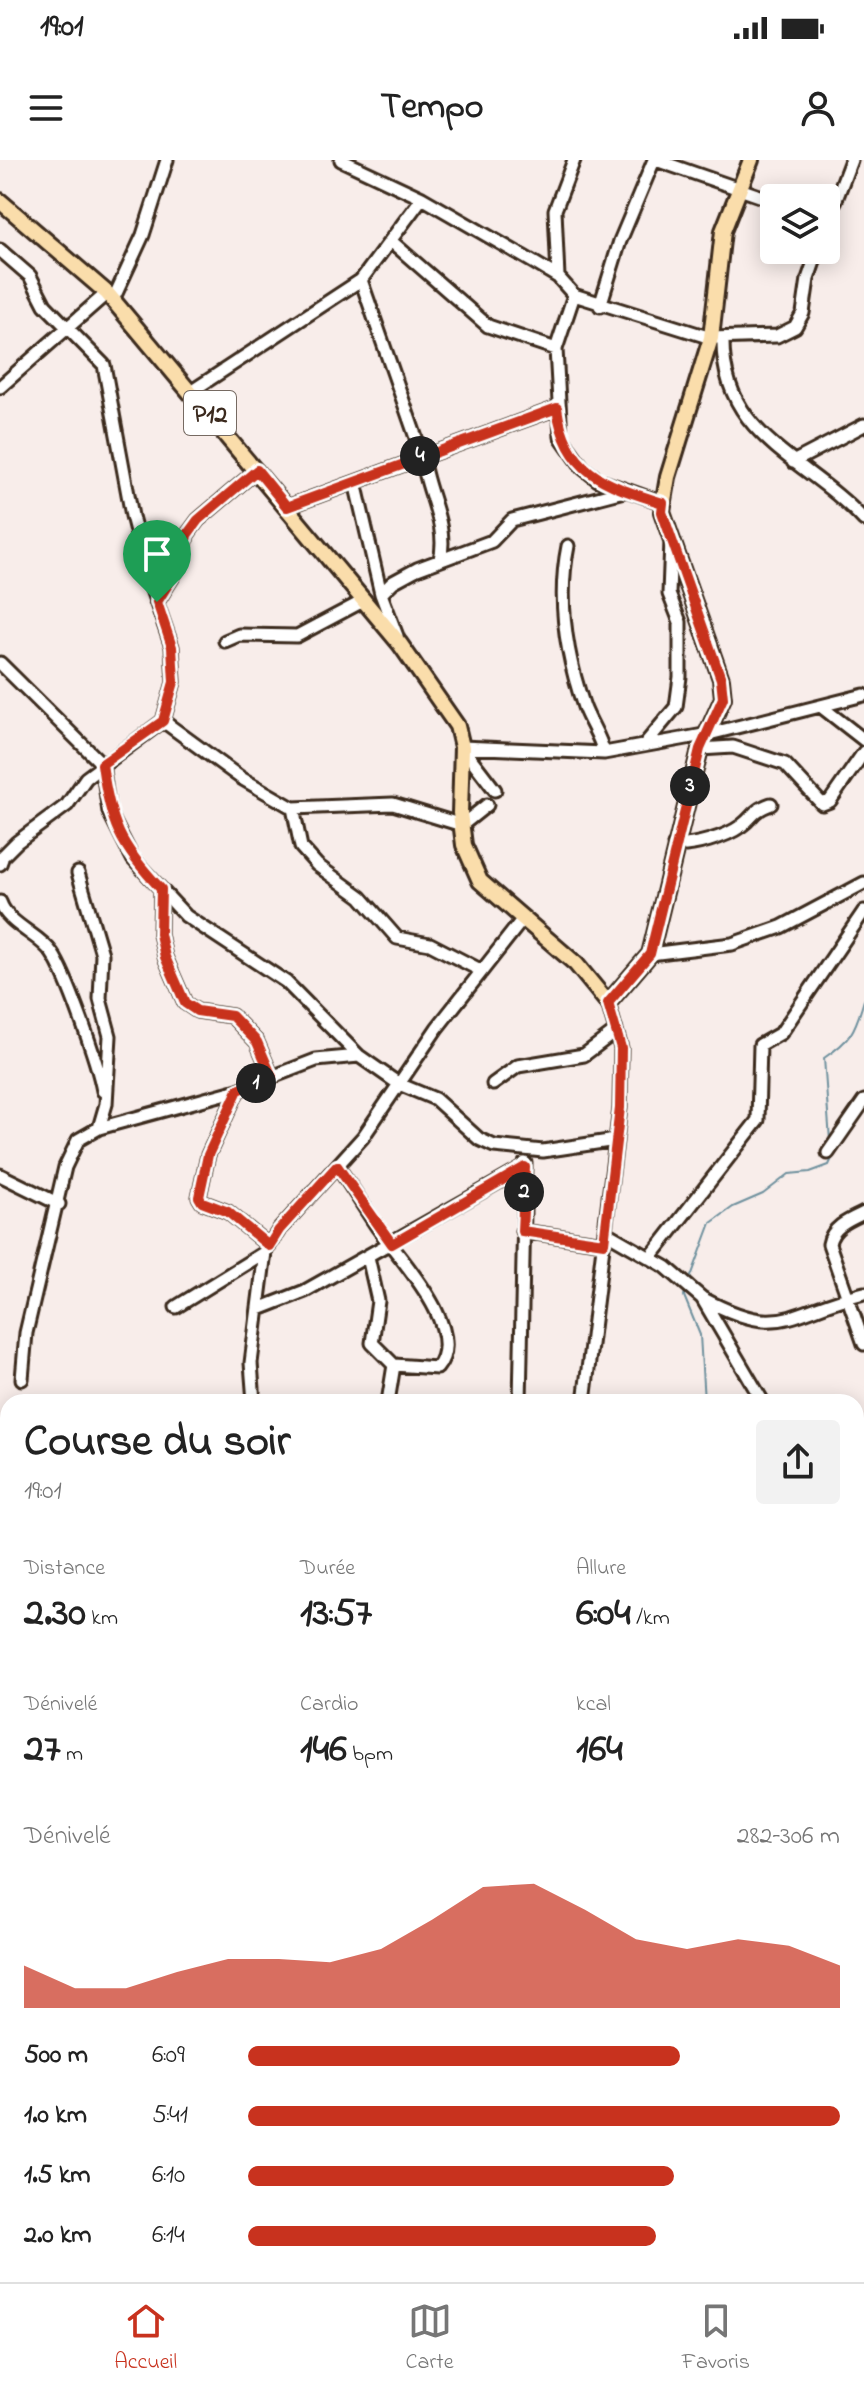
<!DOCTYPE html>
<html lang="fr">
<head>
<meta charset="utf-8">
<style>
	body { margin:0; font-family:"Indie Flower",sans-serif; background:#f2f2f2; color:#222; height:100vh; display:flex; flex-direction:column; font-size:30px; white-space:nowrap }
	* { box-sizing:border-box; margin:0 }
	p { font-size:26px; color:#767676 }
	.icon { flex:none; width:44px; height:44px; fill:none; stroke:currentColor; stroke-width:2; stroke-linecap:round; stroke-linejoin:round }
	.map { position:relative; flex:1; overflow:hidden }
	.side { position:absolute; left:0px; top:1234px; width:864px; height:888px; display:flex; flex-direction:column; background:#fff; border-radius:24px 24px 0 0; box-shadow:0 4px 20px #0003 }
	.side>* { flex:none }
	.tools { position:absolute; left:760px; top:24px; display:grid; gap:16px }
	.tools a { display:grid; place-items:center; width:80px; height:80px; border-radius:8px; background:#fff; box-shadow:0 4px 20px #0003; font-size:40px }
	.pin { position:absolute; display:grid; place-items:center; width:68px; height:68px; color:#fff; margin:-82px -34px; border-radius:50% 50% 50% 0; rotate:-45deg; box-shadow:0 0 8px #0007 }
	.pin .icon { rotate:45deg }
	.km { position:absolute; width:40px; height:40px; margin:-20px; border-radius:50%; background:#222; color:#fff; font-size:22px; line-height:40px; text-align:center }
	.round { display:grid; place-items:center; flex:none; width:84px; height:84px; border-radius:8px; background:#f2f2f2 }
	.overview { display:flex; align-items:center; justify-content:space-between; height:136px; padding:0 24px }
	h1 { font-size:44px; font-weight:700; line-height:60px }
	.metrics { display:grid; grid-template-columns:repeat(3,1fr); gap:12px; height:136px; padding:8px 24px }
	.metrics div { display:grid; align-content:center }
	.metrics b { font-size:40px; font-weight:700 }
	.metrics small { font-size:22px; font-weight:400 }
	.metrics p { font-size:22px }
	.chart { height:224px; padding:16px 24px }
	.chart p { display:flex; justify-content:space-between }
	.chart svg { width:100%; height:144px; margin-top:8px; fill:#c8321e; opacity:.7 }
	ul { padding:0 24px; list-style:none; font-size:26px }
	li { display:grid; grid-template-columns:128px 96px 1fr; align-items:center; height:60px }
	li i { height:20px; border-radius:10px; background:#c8321e }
	.status { display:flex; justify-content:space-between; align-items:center; height:56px; padding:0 40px; background:#fff; direction:ltr }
	.status svg { height:22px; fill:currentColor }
	header { display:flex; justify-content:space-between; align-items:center; height:104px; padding:0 24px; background:#fff; font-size:36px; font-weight:700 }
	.menu { display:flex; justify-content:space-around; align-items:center; height:112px; border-top:2px solid #e0e0e0; background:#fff; font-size:22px; color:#767676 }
	.menu a { display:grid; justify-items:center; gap:4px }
	.menu .active { color:#c8321e }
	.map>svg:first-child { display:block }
</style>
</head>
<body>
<div class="status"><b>19:01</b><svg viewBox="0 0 49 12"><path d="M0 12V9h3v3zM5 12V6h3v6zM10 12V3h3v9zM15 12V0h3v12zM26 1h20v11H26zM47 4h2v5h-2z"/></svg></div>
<header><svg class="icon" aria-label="menu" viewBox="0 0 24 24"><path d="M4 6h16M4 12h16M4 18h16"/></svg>Tempo<svg class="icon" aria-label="person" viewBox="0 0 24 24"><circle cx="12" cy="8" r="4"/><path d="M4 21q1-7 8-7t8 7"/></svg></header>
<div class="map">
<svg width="864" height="2122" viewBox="0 0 864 2122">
	<rect width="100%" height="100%" fill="#f8edea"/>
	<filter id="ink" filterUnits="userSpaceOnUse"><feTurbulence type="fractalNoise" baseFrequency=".0125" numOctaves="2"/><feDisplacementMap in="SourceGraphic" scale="16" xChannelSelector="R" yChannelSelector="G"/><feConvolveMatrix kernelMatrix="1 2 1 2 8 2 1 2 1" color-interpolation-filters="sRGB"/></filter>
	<g filter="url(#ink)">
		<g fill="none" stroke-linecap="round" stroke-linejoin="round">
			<path stroke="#6f919e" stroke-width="2" d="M 830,981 L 824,898 C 851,880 855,871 864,840
				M 689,1122 L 711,1063 L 733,1047 L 763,1034 L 789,1014 L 810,1012 L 829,1005 L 834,994
				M 685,1131 L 684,1136 L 700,1175 L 704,1242"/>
			<g stroke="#3b2a1e" stroke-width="17">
				<path id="minor" d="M 341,0 L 422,38 L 533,102 L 558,117 L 574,135 L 711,178 L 777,176 L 795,167 L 803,153 L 808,119 L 818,90
					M 656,0 L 774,41
					M 826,66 L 851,0
					M 392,82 L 488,166 L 556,189
					M 0,90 L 30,116 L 45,145 L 104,205 L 132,356 L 148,418 L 172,487 L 174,522 L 163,561 L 86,618 L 67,645 L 17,682 L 3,696 L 0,704
					M 558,117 L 555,50 L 574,0
					M 361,120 L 422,295 C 425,330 449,365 440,399
					M 574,135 L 556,189 L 561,277 L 583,308 L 598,320 L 663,343
					M 113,140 L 143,75 L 167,0
					M 600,146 L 620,81 L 654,0
					M 723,178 C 721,277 807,298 864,360
					M 0,227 L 107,133
					M 192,231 L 361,120 L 422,38
					M 793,302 L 864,265
					M 355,322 L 381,434 L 397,476
					M 287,347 L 557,248
					M 568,386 C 557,440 566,495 584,547 C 590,563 600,576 604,593
					M 381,434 L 393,422 L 417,409 L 492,381 L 512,360 L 624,331
					M 157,442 L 182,402 L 187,375 L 198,360 L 257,310
					M 225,481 L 239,475 L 297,476 L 365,440
					M 0,503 L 102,604 L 109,652 L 133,699 L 186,756 L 286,822 L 359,896 L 399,924 L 435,939 L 479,979 L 494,986 L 543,991 L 616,980
					M 823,548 L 864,580
					M 163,561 L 241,618 L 293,648 L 393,644 L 462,665 L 487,645
					M 645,584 L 676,547 L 680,517 L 680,462 L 669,434 L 671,380
					M 700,589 L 733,587 L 785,604 L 822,644 L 830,641 L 864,592
					M 495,630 L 462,587 L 604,593 L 709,574 L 864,535
					M 293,648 L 301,687 L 317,705 L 361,737 L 397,778 L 430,784 L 482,811
					M 674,685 C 692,687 726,677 741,666 C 756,655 750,652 771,644
					M 78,713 L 102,794 L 100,839 L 110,876 L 106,944 L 99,968
					M 161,729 L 160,774 L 165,797 L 185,843 L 197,851 L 232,856 L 257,882 L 272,917
					M 0,742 C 8,765 39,774 52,793 C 67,815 98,903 103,931
					M 650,794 L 732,784 L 781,767 L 864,723
					M 493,924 L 518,906 L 584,895 L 616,871
					M 238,930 L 208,995 L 199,1037 L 202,1042 L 228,1052 L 269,1086
					M 828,993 L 864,941
					M 337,1006 C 351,1026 364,1047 378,1068 C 399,1098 469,1170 437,1208 L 394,1205 L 388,1242
					M 0,1015 L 59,1044
					M 864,1053 C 849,1060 832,1067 829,1084 L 864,1184
					M 522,1071 L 604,1083
					M 605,1072 L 666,1107 L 702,1138 L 763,1242
					M 368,1097 L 378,1141 L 372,1183 L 394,1205
					M 650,1098 L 758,960 L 760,885 L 781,873 L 864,751
					M 702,1138 C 782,1181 787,1152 864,1133
					M 176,1147 L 265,1092
					M 259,1149 L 305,1131 L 525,1007
					M 22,1219 L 26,1173 L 65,1007 L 78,980 L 99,968 L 238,930 L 316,900 L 359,896
					M 254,1242 L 251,1203 L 265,1092 L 279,1070 L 363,977 L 437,868 L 522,760
					M 520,1242 L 525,1003
					M 584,1242 L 620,948 L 621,888 L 608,843
					M 856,1319 L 864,1323
					M 856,1477 L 864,1448
					M 856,1696 L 864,1696
					M 581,2114 L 585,2122"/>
			</g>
			<g stroke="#3b2a1e" stroke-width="20">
				<path id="major" d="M 0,41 L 107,133 L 400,484 L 457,566 L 462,587 L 460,653 L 464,685 L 480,721 L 576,804 L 608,843 L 650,794 L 700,589 L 723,538 L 721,519 L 662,352 L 668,317 L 711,178 L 723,71 L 751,0"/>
			</g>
			<use href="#minor" stroke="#fff" stroke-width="11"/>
			<use href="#major" stroke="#faddab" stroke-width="14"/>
		</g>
	</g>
	<g fill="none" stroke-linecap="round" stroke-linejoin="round" filter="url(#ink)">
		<g stroke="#fff" stroke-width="16">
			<path id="route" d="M 557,248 C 566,314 606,325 663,343 L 662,352 L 721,519 L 723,538 L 700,589 L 650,794 L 608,843 L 621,888 L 620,948 L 604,1083 L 522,1071 L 525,1007 L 392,1084 L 337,1006 L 279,1070 L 269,1086 L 228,1052 L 202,1042 L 199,1037 L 208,995 L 238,930 L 272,917 L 257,882 L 232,856 L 197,851 L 185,843 L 165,797 L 160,774 L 161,729 C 120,686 110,663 102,604 L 163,561 L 174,522 L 172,487 L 157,442 L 182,402 L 187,375 L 198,360 L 257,310 L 287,347 Z"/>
		</g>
		<use href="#route" stroke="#c8321e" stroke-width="10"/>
	</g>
	<g text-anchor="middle" stroke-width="6" stroke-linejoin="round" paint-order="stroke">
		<rect fill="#fff" stroke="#766a62" stroke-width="2" x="184" y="231" width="52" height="44" rx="6"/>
		<g font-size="26" font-weight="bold" fill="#3b2a1e">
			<text x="210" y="262">P12</text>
		</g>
	</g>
</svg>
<div class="tools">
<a><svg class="icon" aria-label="layers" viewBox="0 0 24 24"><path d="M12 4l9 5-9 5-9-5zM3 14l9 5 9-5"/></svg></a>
</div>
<div class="pin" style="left:157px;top:442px;background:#1e9e55"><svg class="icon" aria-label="arrive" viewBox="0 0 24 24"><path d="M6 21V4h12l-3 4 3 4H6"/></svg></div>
<b class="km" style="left:256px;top:923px">1</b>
<b class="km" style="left:524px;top:1032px">2</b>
<b class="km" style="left:690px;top:626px">3</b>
<b class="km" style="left:420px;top:296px">4</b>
<section class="side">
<div class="overview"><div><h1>Course du soir</h1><p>19:01</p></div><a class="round"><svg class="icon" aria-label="share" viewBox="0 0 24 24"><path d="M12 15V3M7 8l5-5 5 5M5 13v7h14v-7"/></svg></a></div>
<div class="metrics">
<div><p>Distance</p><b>2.30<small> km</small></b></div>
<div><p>Durée</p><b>13:57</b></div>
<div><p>Allure</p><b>6:04<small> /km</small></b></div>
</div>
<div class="metrics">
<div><p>Dénivelé</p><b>27<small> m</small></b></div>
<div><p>Cardio</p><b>146<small> bpm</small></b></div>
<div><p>kcal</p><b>164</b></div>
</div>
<div class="chart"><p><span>Dénivelé</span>282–306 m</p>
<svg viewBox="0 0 160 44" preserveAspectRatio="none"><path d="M0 44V31L10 38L20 38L30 33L40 29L50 29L60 30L70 26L80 17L90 7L100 6L110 14L120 23L130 26L140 23L150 25L160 31V44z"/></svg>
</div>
<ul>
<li><b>500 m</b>6:09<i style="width:73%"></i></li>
<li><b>1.0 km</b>5:41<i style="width:100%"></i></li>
<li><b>1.5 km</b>6:10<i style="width:72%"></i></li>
<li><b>2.0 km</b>6:14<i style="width:69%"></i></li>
</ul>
</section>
</div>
<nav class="menu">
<a class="active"><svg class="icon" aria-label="home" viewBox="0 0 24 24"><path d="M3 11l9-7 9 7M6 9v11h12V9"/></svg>Accueil</a>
<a><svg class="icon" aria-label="map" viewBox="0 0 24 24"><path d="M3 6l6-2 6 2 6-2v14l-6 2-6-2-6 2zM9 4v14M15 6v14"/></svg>Carte</a>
<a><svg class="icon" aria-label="saved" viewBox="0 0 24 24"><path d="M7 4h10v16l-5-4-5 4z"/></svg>Favoris</a>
</nav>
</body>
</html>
